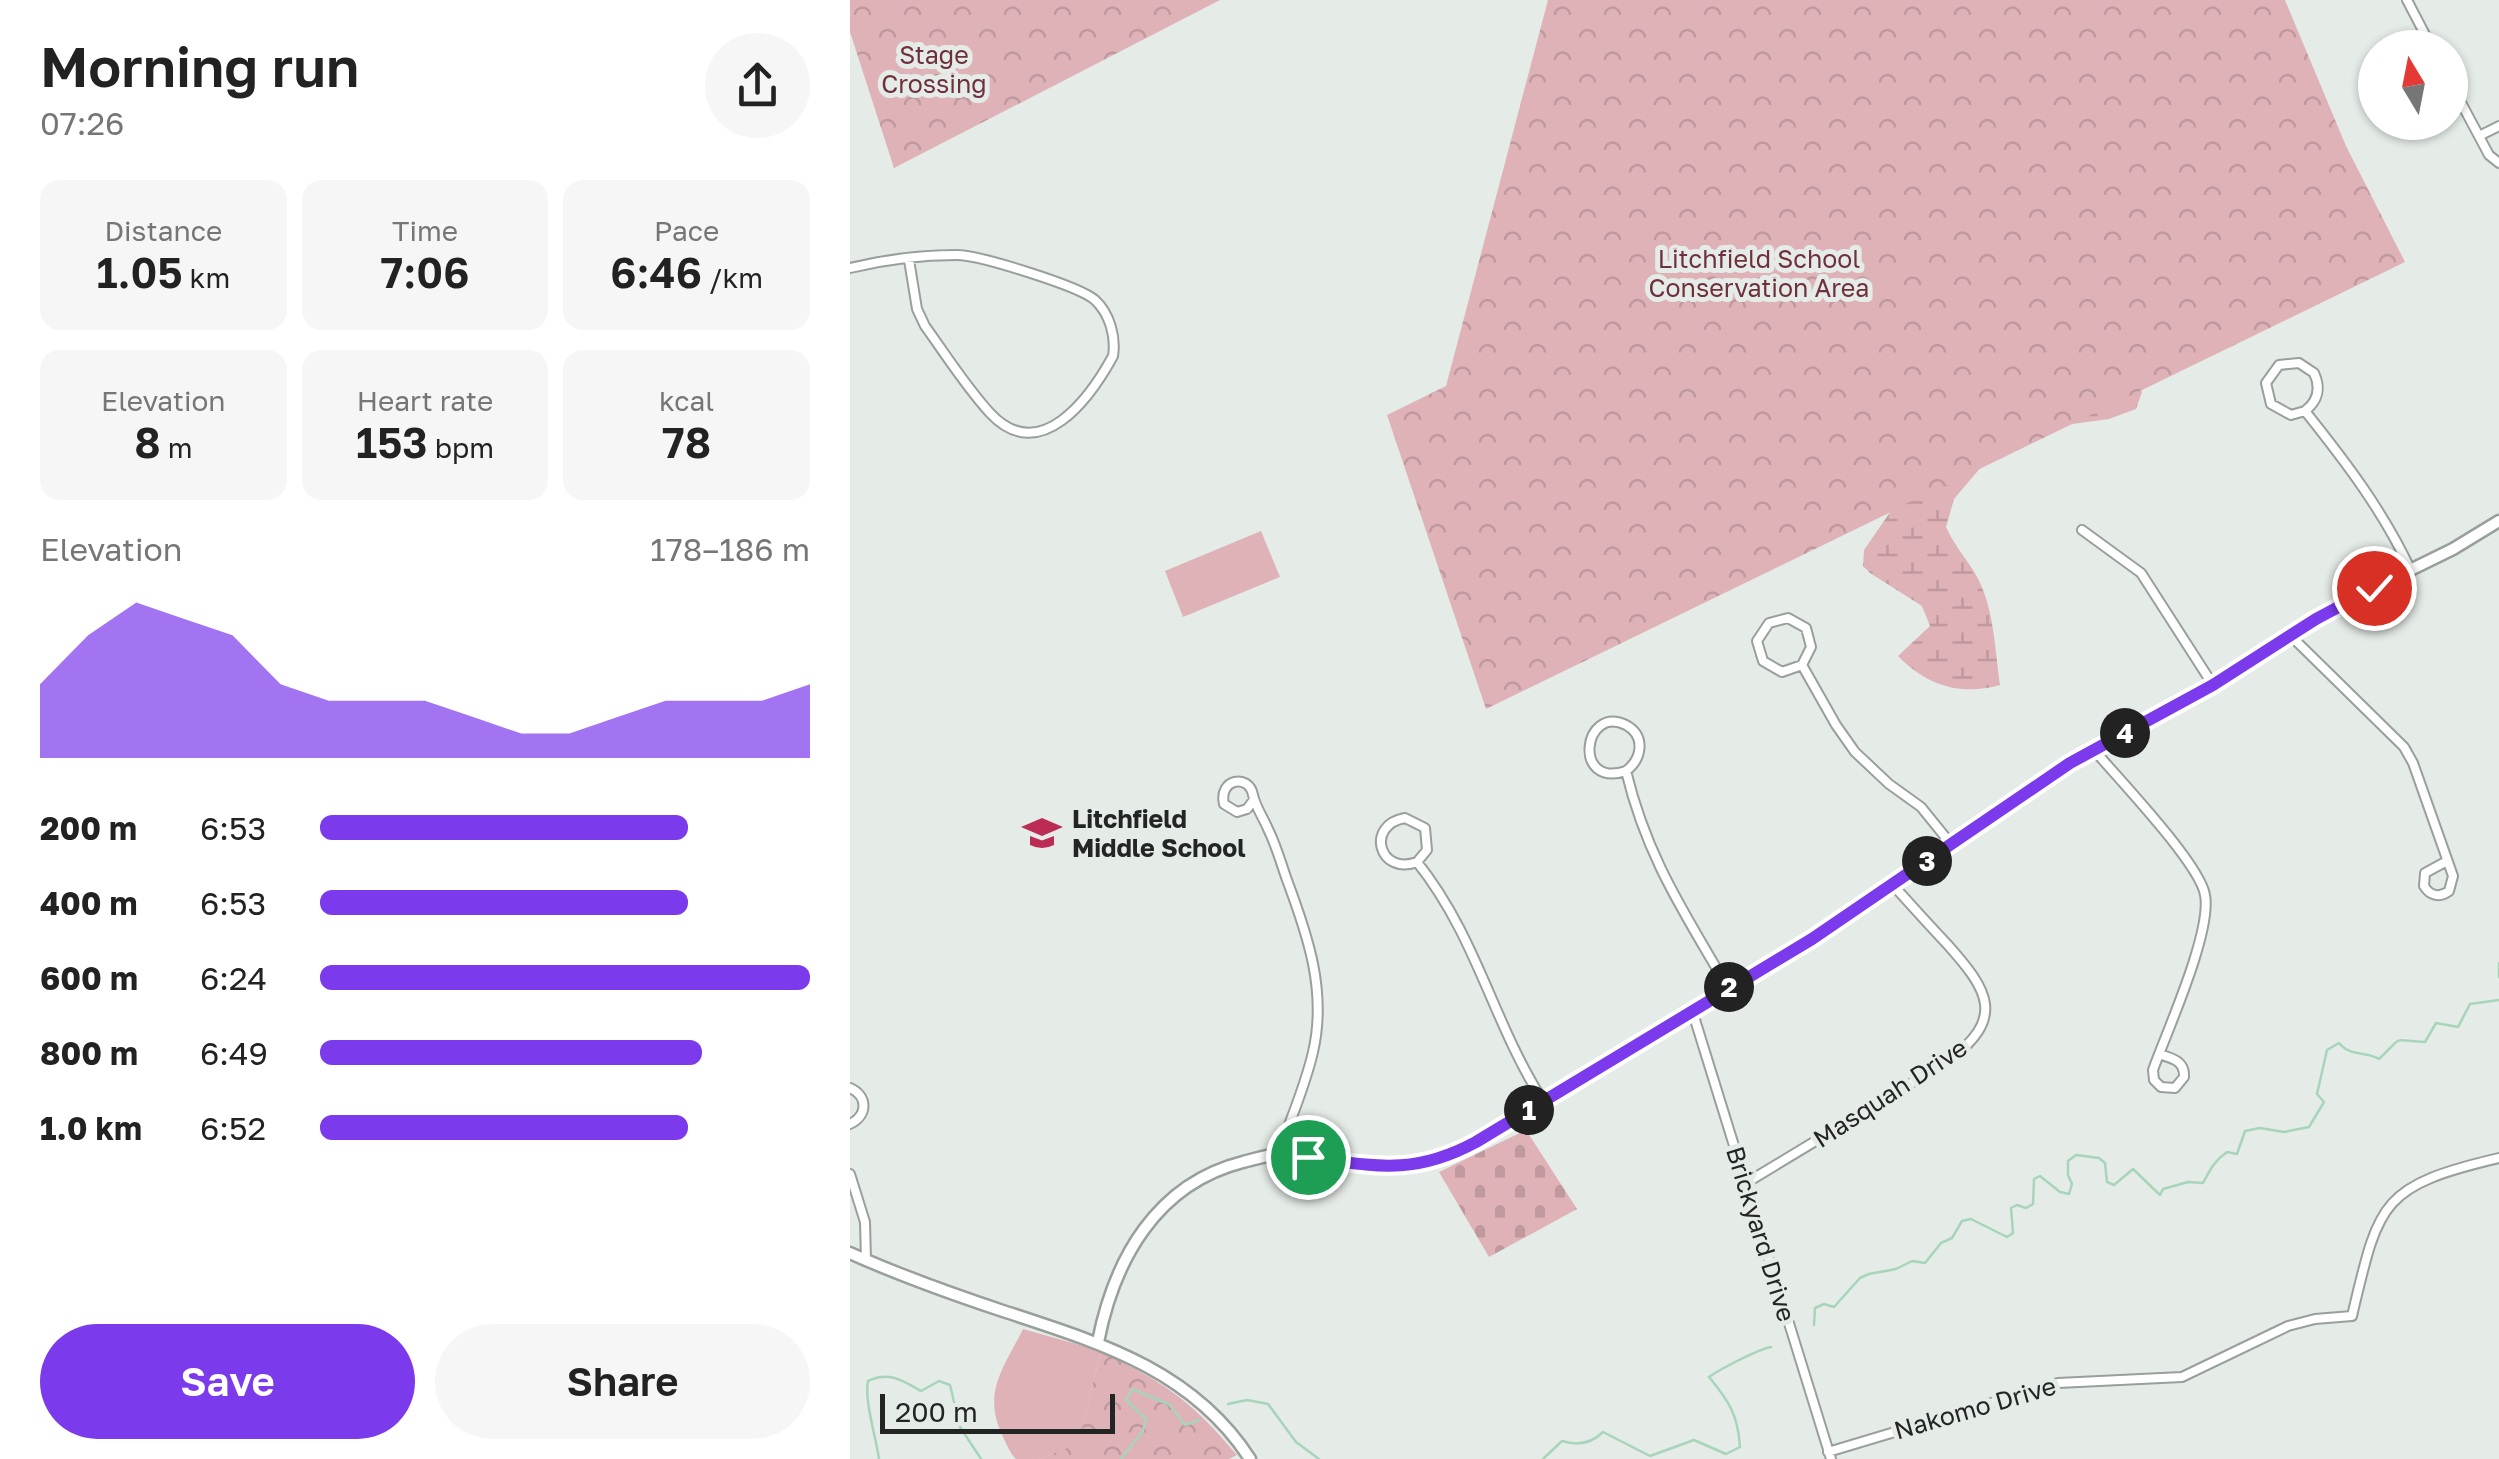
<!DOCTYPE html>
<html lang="en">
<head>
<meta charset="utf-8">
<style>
	body { margin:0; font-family:"Golos Text",sans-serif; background:#f6f6f6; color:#222; height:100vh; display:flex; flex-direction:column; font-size:38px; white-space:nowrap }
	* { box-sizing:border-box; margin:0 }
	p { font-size:32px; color:#767676 }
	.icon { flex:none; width:55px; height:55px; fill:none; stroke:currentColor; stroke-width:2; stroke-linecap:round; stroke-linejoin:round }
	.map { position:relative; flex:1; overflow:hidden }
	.drawer { display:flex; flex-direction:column; background:#fff; width:850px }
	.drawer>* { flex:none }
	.needle { width:65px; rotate:350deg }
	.controls { position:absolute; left:1508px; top:30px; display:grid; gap:20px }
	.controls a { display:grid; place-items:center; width:110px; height:110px; border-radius:50%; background:#fff; box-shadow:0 2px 8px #0004; font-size:50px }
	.scale { position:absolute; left:30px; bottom:25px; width:235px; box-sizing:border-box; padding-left:10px; border:5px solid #232524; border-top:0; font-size:28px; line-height:35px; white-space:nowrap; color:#232524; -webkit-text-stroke:8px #e5ebe7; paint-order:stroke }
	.pin { position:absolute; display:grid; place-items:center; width:85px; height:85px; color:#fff; margin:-42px; border:5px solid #fff; border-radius:50%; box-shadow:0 2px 10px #0007 }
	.km { position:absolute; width:50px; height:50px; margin:-25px; border-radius:50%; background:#222; color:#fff; font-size:28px; line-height:50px; text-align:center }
	.round { display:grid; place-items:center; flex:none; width:105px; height:105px; border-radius:52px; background:#f6f6f6 }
	.overview { display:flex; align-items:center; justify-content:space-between; height:170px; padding:0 40px }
	h1 { font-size:55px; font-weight:600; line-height:75px }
	.metrics { display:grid; grid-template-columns:repeat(3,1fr); gap:15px; height:170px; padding:10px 40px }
	.metrics div { display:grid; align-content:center; border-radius:20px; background:#f6f6f6; text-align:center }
	.metrics b { font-size:42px; font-weight:600 }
	.metrics small { font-size:28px; font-weight:400 }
	.metrics p { font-size:28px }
	.chart { height:280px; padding:20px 40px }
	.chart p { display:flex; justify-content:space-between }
	.chart svg { width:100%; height:180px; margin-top:10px; fill:#7c3aed; opacity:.7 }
	.cta { display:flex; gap:20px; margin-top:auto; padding:20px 40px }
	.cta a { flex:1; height:115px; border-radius:60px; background:#7c3aed; color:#fff; font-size:40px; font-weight:600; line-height:115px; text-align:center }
	.cta a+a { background:#f6f6f6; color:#222 }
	ul { padding:0 40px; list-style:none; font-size:32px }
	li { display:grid; grid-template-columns:160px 120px 1fr; align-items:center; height:75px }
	li i { height:25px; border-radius:12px; background:#7c3aed }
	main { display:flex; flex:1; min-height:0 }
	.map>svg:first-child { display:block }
</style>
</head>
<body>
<main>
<section class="drawer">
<div class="overview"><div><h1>Morning run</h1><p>07:26</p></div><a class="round"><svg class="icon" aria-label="share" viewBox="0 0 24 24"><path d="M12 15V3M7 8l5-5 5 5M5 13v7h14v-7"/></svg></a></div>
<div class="metrics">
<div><p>Distance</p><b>1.05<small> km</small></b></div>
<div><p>Time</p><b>7:06</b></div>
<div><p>Pace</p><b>6:46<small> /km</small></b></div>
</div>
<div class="metrics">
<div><p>Elevation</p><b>8<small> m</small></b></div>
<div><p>Heart rate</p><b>153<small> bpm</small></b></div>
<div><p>kcal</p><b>78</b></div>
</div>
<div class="chart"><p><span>Elevation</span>178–186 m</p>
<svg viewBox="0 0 160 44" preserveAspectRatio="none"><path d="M0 44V26L10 14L20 6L30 10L40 14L50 26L60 30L70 30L80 30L90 34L100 38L110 38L120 34L130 30L140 30L150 30L160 26V44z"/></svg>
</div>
<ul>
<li><b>200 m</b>6:53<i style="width:75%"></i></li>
<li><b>400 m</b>6:53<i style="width:75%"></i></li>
<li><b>600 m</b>6:24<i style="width:100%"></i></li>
<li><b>800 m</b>6:49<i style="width:78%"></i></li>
<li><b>1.0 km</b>6:52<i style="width:75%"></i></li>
</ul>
<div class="cta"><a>Save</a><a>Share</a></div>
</section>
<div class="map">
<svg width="1649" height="1459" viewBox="0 0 1649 1459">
	<defs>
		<pattern id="wetland-marsh" width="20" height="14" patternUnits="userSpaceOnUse" patternTransform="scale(2.5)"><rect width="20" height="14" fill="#dfb2b8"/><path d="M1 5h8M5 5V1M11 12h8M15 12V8" fill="none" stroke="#bf999e"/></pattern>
		<pattern id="cemetery-stones" width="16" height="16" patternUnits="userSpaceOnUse" patternTransform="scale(2.5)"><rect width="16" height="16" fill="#dfb2b8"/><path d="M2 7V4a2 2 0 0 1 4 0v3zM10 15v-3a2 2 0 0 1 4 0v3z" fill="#bf999e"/></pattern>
		<pattern id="park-crowns" width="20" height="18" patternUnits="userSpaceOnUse" patternTransform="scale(2.5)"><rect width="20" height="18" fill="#dfb2b8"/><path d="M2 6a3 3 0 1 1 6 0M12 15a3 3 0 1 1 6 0" fill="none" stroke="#bf999e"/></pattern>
	</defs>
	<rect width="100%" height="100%" fill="#e5ebe7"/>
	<path fill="#dfb2b8" d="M 411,531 L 430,577 L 333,617 L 315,571 Z
		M 173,1329 L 251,1351 L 228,1445 L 189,1459 L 166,1459 C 160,1453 158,1447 154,1439 C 131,1393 153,1370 173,1329 Z"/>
	<path fill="url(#wetland-marsh)" d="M 1275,357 L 1292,392 L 1286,409 L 1259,419 L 1193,428 L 1132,466 L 1104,499 L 1096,527 C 1104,545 1116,558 1126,575 C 1144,606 1145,650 1150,685 C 1111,696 1077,686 1048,656 L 1080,626 L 1072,606 L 1020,573 L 1013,566 L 1014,550 L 1043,508 Z"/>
	<path fill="url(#cemetery-stones)" d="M 676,1130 L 727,1209 L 639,1257 L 589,1172 Z"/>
	<path fill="url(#park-crowns)" d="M 0,0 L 370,0 L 44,168 L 0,32 Z
		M 698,0 L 1435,0 L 1496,146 L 1555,262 L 636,709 L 537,415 L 596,386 Z
		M 251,1351 C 316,1384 341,1400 387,1455 L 379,1459 L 189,1459 L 228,1444 Z"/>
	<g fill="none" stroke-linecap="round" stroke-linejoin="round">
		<path stroke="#a7d5ba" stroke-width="2.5" d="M 1649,963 L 1649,977
			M 964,1325 L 965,1308 L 974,1304 L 984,1307 L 1010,1278 L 1019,1274 L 1046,1269 L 1062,1261 L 1075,1263 L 1091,1243 L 1102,1238 L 1112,1221 L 1121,1219 L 1157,1237 L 1163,1233 L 1161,1208 L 1167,1205 L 1176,1208 L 1183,1204 L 1184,1179 L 1190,1176 L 1210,1192 L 1219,1194 L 1222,1184 L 1218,1175 L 1218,1161 L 1226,1155 L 1249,1158 L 1255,1163 L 1257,1182 L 1264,1185 L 1283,1169 L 1310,1195 L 1313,1189 L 1338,1182 L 1353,1183 C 1360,1170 1364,1161 1377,1152 L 1387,1154 L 1395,1131 L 1410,1128 L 1434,1132 L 1459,1127 L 1474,1102 L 1467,1094 L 1477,1050 L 1489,1043 C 1502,1058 1515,1050 1529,1059 C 1555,1035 1539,1040 1575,1042 L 1586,1023 L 1608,1027 L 1620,1004 L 1649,1000
			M 378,1404 L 397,1400 L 418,1404 L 446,1442 L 469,1459
			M 29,1459 C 26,1437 14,1400 18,1381 C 39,1371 52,1380 71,1391 L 89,1381 L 100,1385 L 110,1427 L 131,1459
			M 271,1459 L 293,1431 L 296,1419 L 276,1400 L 282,1389 L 320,1405 L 335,1425 L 349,1420
			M 693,1459 L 712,1441 C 728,1446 741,1444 753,1432 L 800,1456 L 844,1440 L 876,1454 L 890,1447 C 888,1415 879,1401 859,1377 C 870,1369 909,1349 921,1347"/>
		<g stroke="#999f9b" stroke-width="12">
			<path id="street" d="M 1557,0 L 1582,48
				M 1600,82 L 1639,155 L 1649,163
				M 1629,136 L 1649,126
				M 0,268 C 33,260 73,255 107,255 C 129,255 229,286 245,300 C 260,314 266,337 263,356 C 240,398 190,467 140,413 C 116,387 96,355 75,326 L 67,309 L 59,260
				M 1455,411 L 1441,415 L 1421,404 L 1416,383 L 1429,365 L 1449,363 L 1464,373 C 1471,388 1468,401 1455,411 C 1495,461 1534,512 1561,571
				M 1232,530 L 1291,573 L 1363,685
				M 1442,637 L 1554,747 L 1563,763 L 1603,876 L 1599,891 C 1590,898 1580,896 1574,886 L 1575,873 L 1597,861
				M 952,665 L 932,672 L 913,661 L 907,641 L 919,623 L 938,618 L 956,628 L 961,647 L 952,665 L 986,725 L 1005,752 L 1039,784 L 1071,807 L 1101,844
				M 1244,750 C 1268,778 1350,864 1355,895 C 1362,932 1317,1031 1303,1070 L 1304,1080 L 1311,1087 L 1325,1088 L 1334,1077 C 1335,1061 1322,1058 1309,1054
				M 776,771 C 722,789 733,704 776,725 C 796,736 792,759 776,771 C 797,858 834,912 878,988
				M 403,801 L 397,809 L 387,812 L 374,804 C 368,779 399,773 403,795 C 406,808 413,817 418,829 C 426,845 431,863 437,880 C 458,936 477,992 463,1052 C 455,1087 440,1121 428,1154
				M 567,862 C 529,876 515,825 555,818 L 575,828 L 577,850 L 567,862 C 627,937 643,1023 693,1101
				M 842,1010 L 981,1459
				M 0,1088 C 18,1096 18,1115 0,1124
				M 0,1174 L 15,1222 L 16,1260
				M 896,1183 L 1098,1061 C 1156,1018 1139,991 1097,944 C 1079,925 1061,905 1043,885
				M 978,1452 L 1208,1383 L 1332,1377 L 1438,1326 L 1465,1319 L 1502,1316 C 1529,1202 1530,1186 1649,1158"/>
		</g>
		<g stroke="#999f9b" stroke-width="15">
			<path id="secondary" d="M 0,1253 C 49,1275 99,1293 150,1310 C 247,1342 342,1369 400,1459
				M 248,1342 C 264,1260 306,1184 393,1162 C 404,1159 418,1155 430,1154 C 490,1154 537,1176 597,1157 L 962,939 L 1220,763 L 1363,685 L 1495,602 L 1603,549 L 1649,521"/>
		</g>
		<use href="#street" stroke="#fff" stroke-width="8"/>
		<use href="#secondary" stroke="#fff" stroke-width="10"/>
	</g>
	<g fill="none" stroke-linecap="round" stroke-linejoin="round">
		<g stroke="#fff" stroke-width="20">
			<path id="route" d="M 458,1157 C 525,1166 563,1176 626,1142 L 962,939 L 1220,763 L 1363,685 L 1466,619 L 1524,588"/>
		</g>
		<use href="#route" stroke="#7c3aed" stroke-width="12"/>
	</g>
	<defs>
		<g id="school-bare" transform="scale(3)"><path d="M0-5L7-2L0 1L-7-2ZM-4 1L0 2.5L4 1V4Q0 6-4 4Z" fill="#bb2b54" stroke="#e5ebe7" stroke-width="2.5" paint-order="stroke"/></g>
	</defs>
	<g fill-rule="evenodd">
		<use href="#school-bare" x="192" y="833"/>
	</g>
	<g text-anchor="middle" stroke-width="10" stroke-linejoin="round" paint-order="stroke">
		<g font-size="25" fill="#6f2f3c" stroke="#e5ebe7">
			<text x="84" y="64">Stage<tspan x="84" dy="29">Crossing</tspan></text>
			<text x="909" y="268">Litchfield School<tspan x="909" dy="29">Conservation Area</tspan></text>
		</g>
		<g font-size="25" font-weight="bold" fill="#232524" stroke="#e5ebe7" text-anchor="start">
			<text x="222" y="828">Litchfield<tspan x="222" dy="29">Middle School</tspan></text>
		</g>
		<g font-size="25" fill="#232524" stroke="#e5ebe7">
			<text transform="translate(1040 1093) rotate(-33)" y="9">Masquah Drive</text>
			<text transform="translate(911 1234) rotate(73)" y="9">Brickyard Drive</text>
			<text transform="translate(1125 1408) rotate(-16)" y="9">Nakomo Drive</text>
		</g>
	</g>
</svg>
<div class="controls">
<a><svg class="needle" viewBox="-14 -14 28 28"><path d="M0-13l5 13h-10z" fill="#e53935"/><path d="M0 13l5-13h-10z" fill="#767676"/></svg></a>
</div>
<div class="scale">200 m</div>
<div class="pin" style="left:458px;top:1157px;background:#1e9e55"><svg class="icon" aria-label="arrive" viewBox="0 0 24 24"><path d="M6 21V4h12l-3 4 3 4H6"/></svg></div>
<div class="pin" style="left:1524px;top:588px;background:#d93025"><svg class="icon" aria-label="check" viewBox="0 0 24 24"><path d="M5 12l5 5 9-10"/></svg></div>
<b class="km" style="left:679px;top:1110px">1</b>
<b class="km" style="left:879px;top:987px">2</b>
<b class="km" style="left:1077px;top:861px">3</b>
<b class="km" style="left:1275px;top:733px">4</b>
</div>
</main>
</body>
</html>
